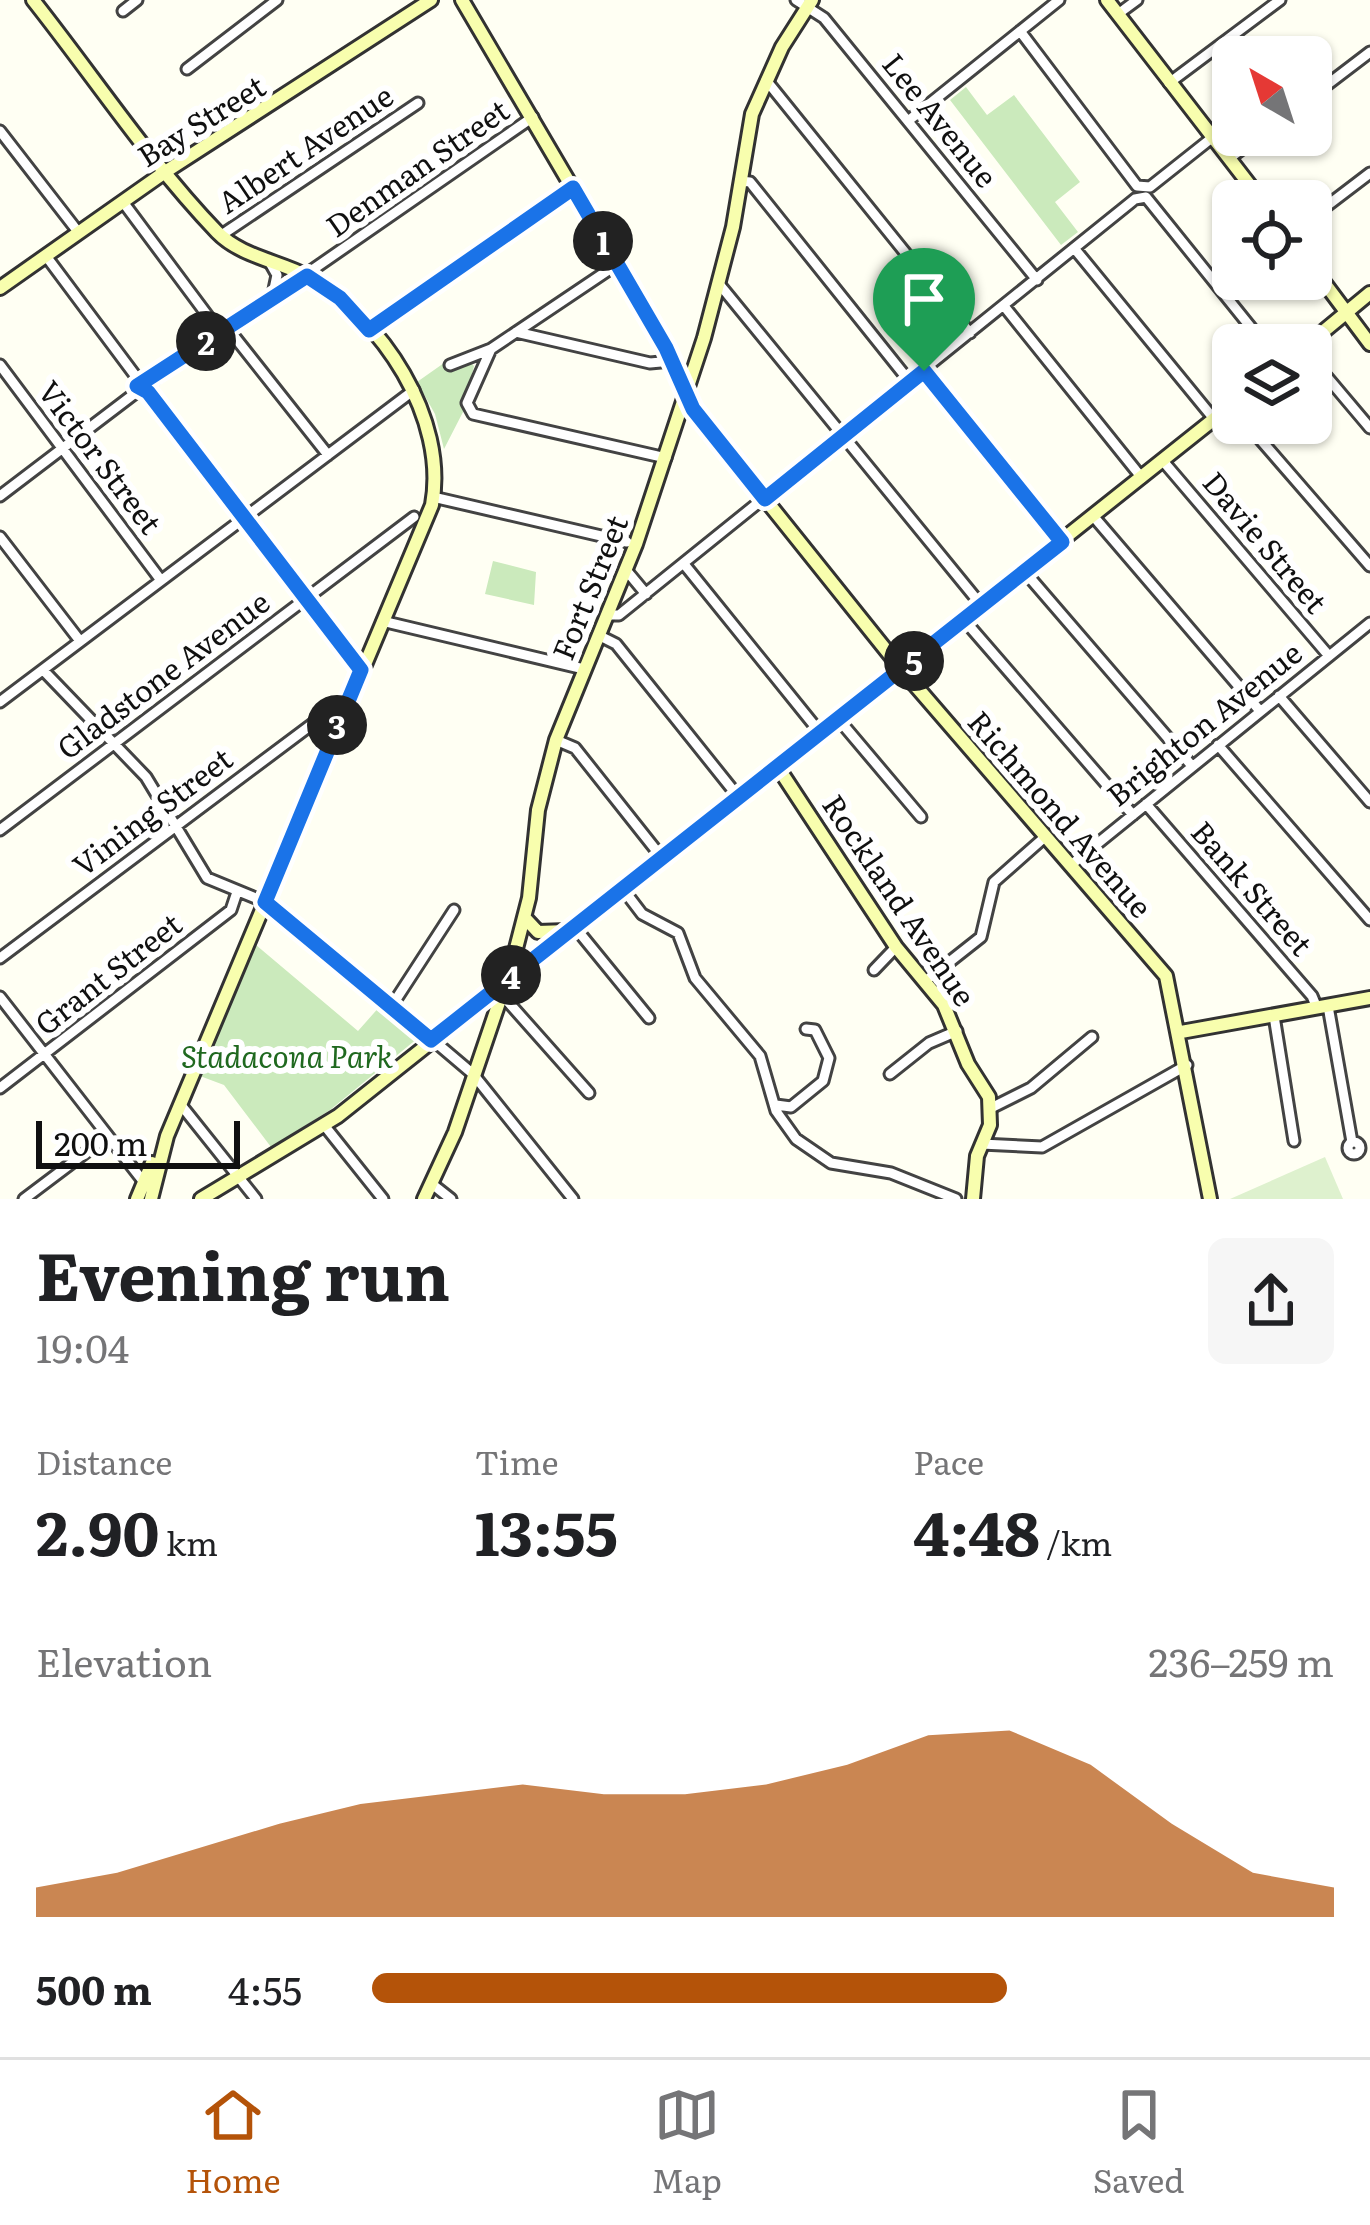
<!DOCTYPE html>
<html lang="en">
<head>
<meta charset="utf-8">
<style>
	body { margin:0; font-family:Literata,serif; background:#f6f6f6; color:#202124; height:100vh; display:flex; flex-direction:column; font-size:45px; white-space:nowrap }
	* { box-sizing:border-box; margin:0 }
	p { font-size:39px; color:#757577 }
	.icon { flex:none; width:66px; height:66px; fill:none; stroke:currentColor; stroke-width:2; stroke-linecap:round; stroke-linejoin:round }
	.map { position:relative; height:1199px; overflow:hidden }
	.details { display:flex; flex-direction:column; background:#fff; flex:1 }
	.details>* { flex:none }
	.needle { width:78px; rotate:321deg }
	.controls { position:absolute; left:1212px; top:36px; display:grid; gap:24px }
	.controls a { display:grid; place-items:center; width:120px; height:120px; border-radius:18px; background:#fff; box-shadow:0 3px 9px #0004; font-size:60px }
	.scale { position:absolute; left:36px; bottom:30px; width:204px; box-sizing:border-box; padding-left:12px; border:6px solid #101010; border-top:0; font-size:33px; line-height:42px; white-space:nowrap; color:#101010; -webkit-text-stroke:9px #fff; paint-order:stroke }
	.pin { position:absolute; display:grid; place-items:center; width:102px; height:102px; color:#fff; margin:-123px -51px; border-radius:50% 50% 50% 0; rotate:-45deg; box-shadow:0 0 12px #0007 }
	.pin .icon { rotate:45deg }
	.km { position:absolute; width:60px; height:60px; margin:-30px; border-radius:50%; background:#222; color:#fff; font-size:33px; line-height:60px; text-align:center }
	.round { display:grid; place-items:center; flex:none; width:126px; height:126px; border-radius:18px; background:#f6f6f6 }
	.headline { display:flex; align-items:center; justify-content:space-between; height:204px; padding:0 36px }
	h1 { font-size:66px; font-weight:700; line-height:90px }
	.metrics { display:grid; grid-template-columns:repeat(3,1fr); gap:18px; height:204px; padding:12px 36px }
	.metrics div { display:grid; align-content:center }
	.metrics b { font-size:60px; font-weight:700 }
	.metrics small { font-size:33px; font-weight:400 }
	.metrics p { font-size:33px }
	.chart { height:336px; padding:24px 36px }
	.chart p { display:flex; justify-content:space-between }
	.chart svg { width:100%; height:216px; margin-top:12px; fill:#b45309; opacity:.7 }
	ul { padding:0 36px; list-style:none; font-size:39px }
	li { display:grid; grid-template-columns:192px 144px 1fr; align-items:center; height:90px }
	li i { height:30px; border-radius:15px; background:#b45309 }
	.tab-bar { display:flex; justify-content:space-around; align-items:center; height:168px; border-top:3px solid #e0e0e0; background:#fff; font-size:33px; color:#757577 }
	.tab-bar a { display:grid; justify-items:center; gap:6px }
	.tab-bar .active { color:#b45309 }
	.map>svg:first-child { display:block }
</style>
</head>
<body>
<div class="map">
<svg width="1370" height="1199" viewBox="0 0 1370 1199">
	<rect width="100%" height="100%" fill="#fffff3"/>
	<path fill="#cbeabc" d="M 966,87 L 987,115 L 1014,95 L 1080,182 L 1055,202 L 1078,232 L 1061,245 L 950,100 Z
		M 470,362 L 474,366 L 463,412 L 444,449 L 435,414 L 417,382 L 444,363 L 448,370 Z
		M 493,561 L 536,572 L 534,605 L 485,594 Z
		M 256,945 L 358,1031 L 381,1005 L 418,1038 L 330,1110 L 271,1147 L 224,1085 L 200,1076 Z"/>
	<path fill="#def1ce" d="M 1325,1157 L 1343,1199 L 1230,1199 Z"/>
	<g fill="none" stroke-linecap="round" stroke-linejoin="round">
		<g stroke="#434343" stroke-width="15">
			<path id="street" d="M 796,0 L 824,18 L 1037,280
				M 123,11 L 137,0
				M 1118,14 L 1137,0
				M 1020,31 L 1137,186 L 1150,187 L 1213,137
				M 187,69 L 277,0
				M 766,80 L 970,333
				M 1169,83 L 1280,0
				M 1311,97 L 1370,52
				M 908,121 L 1059,0
				M 0,131 L 79,233
				M 1230,158 L 1261,135
				M 740,181 L 750,182 L 910,382
				M 123,202 L 219,331
				M 1311,218 L 1370,173
				M 220,236 L 418,103
				M 1074,248 L 1214,419
				M 46,256 L 140,382 L 149,383 L 148,392 L 138,391 L 140,382
				M 269,261 L 277,275 L 273,294
				M 720,285 L 982,606
				M 1004,306 L 1142,478
				M 226,326 L 328,455
				M 369,330 L 573,189
				M 516,332 L 650,363 L 672,361
				M 491,349 L 467,403 L 473,414 L 666,458
				M 1311,358 L 1370,428
				M 0,365 L 160,579
				M 450,365 L 491,349 L 616,265
				M 924,371 L 1062,542
				M 149,383 L 533,117
				M 148,392 L 361,670
				M 1246,423 L 1370,566
				M 1163,461 L 1329,656
				M 0,496 L 138,391
				M 433,497 L 627,542
				M 1094,517 L 1260,711
				M 0,537 L 80,641
				M 684,564 L 822,735
				M 626,570 L 646,594
				M 1025,572 L 1192,766
				M 609,615 L 619,615 L 1135,199 L 1146,197 L 1265,345
				M 382,621 L 584,669
				M 965,621 L 1133,815
				M 600,636 L 616,644 L 740,799
				M 43,670 L 146,777 L 207,878 L 275,906 L 473,1074 L 573,1199
				M 1279,696 L 1370,802
				M 0,702 L 414,390
				M 840,721 L 921,817
				M 556,740 L 575,748 L 663,859
				M 1218,745 L 1370,920
				M 1146,804 L 1312,996 L 1317,1008
				M 0,830 L 414,517
				M 1071,865 L 1370,623
				M 623,889 L 642,914 L 678,933 L 695,978 L 760,1056 L 776,1111 L 796,1139 L 831,1163 L 891,1173 L 956,1199
				M 574,926 L 649,1018
				M 0,958 L 319,719 L 337,724
				M 874,970 L 896,947
				M 924,982 L 981,937 L 994,882 L 1046,836
				M 502,995 L 589,1093
				M 0,997 L 143,1181
				M 393,1004 L 454,910
				M 1328,1006 L 1352,1142
				M 1274,1016 L 1294,1141
				M 890,1074 L 929,1043 L 957,1031
				M 0,1088 L 231,910 L 237,892
				M 181,1105 L 256,1199
				M 776,1105 L 791,1107 L 823,1081 L 829,1058 L 815,1030 L 806,1029
				M 991,1108 L 1031,1088 L 1092,1037
				M 324,1125 L 383,1199
				M1348 1148a6 6 0 1 1 12 0a6 6 0 1 1-12 0Z
				M 981,1144 L 1042,1147 L 1187,1065
				M 432,1184 L 451,1199
				M 24,1199 L 105,1138"/>
		</g>
		<g stroke="#323232" stroke-width="18">
			<path id="secondary" d="M 33,0 C 94,77 149,161 217,232 C 240,256 278,261 307,276 C 382,317 448,419 432,505 L 167,1136 L 151,1199
				M 462,0 L 653,325 L 693,409 L 902,670 L 1166,976 L 1210,1199
				M 1107,0 L 1262,201
				M 1311,265 L 1370,344
				M 0,288 L 165,172 L 431,0
				M 1307,345 L 1370,293
				M 779,769 L 896,947 L 944,1005 L 968,1064 L 989,1097 L 990,1125 L 977,1156 L 973,1199
				M 524,917 L 538,932 L 568,931
				M 1181,1032 L 1370,998
				M 137,1199 L 152,1163
				M 201,1199 L 338,1116 L 1233,404
				M 424,1199 L 455,1132 L 512,964 L 529,898 L 538,810 L 556,740 L 636,544 L 704,338 L 733,227 L 752,114 L 782,47 L 812,0"/>
		</g>
		<use href="#street" stroke="#fff" stroke-width="9"/>
		<use href="#secondary" stroke="#f8feae" stroke-width="12"/>
	</g>
	<g fill="none" stroke-linecap="round" stroke-linejoin="round">
		<g stroke="#fff" stroke-width="24">
			<path id="route" d="M 573,188 L 666,348 L 693,409 L 765,499 L 924,371 L 1062,542 L 431,1040 L 265,902 L 361,670 L 148,392 L 137,386 L 307,276 L 340,298 L 369,330 Z"/>
		</g>
		<use href="#route" stroke="#1a73e8" stroke-width="15"/>
	</g>
	<g text-anchor="middle" stroke-width="12" stroke-linejoin="round" paint-order="stroke">
		<g font-size="30" fill="#101010" stroke="#fff">
			<text transform="translate(939 121) rotate(51)" y="10">Lee Avenue</text>
			<text transform="translate(202 122) rotate(-32)" y="10">Bay Street</text>
			<text transform="translate(306 150) rotate(-34)" y="10">Albert Avenue</text>
			<text transform="translate(418 169) rotate(-35)" y="10">Denman Street</text>
			<text transform="translate(99 458) rotate(53)" y="10">Victor Street</text>
			<text transform="translate(1264 543) rotate(50)" y="10">Davie Street</text>
			<text transform="translate(591 588) rotate(-68)" y="10">Fort Street</text>
			<text transform="translate(164 676) rotate(-37)" y="10">Gladstone Avenue</text>
			<text transform="translate(1205 725) rotate(-39)" y="10">Brighton Avenue</text>
			<text transform="translate(153 813) rotate(-37)" y="10">Vining Street</text>
			<text transform="translate(1059 815) rotate(49)" y="10">Richmond Avenue</text>
			<text transform="translate(1251 889) rotate(49)" y="10">Bank Street</text>
			<text transform="translate(898 901) rotate(56)" y="10">Rockland Avenue</text>
			<text transform="translate(109 975) rotate(-38)" y="10">Grant Street</text>
		</g>
		<g font-size="30" font-style="italic" fill="#20691f" stroke="#fff">
			<text x="287" y="1068">Stadacona Park</text>
		</g>
	</g>
</svg>
<div class="controls">
<a><svg class="needle" viewBox="-14 -14 28 28"><path d="M0-13l5 13h-10z" fill="#e53935"/><path d="M0 13l5-13h-10z" fill="#757577"/></svg></a>
<a><svg class="icon" aria-label="locate" viewBox="0 0 24 24"><circle cx="12" cy="12" r="6"/><path d="M12 2v4M12 18v4M2 12h4M18 12h4"/></svg></a>
<a><svg class="icon" aria-label="layers" viewBox="0 0 24 24"><path d="M12 4l9 5-9 5-9-5zM3 14l9 5 9-5"/></svg></a>
</div>
<div class="scale">200 m</div>
<div class="pin" style="left:924px;top:371px;background:#1e9e55"><svg class="icon" aria-label="arrive" viewBox="0 0 24 24"><path d="M6 21V4h12l-3 4 3 4H6"/></svg></div>
<b class="km" style="left:603px;top:241px">1</b>
<b class="km" style="left:206px;top:341px">2</b>
<b class="km" style="left:337px;top:725px">3</b>
<b class="km" style="left:511px;top:975px">4</b>
<b class="km" style="left:914px;top:661px">5</b>
</div>
<section class="details">
<div class="headline"><div><h1>Evening run</h1><p>19:04</p></div><a class="round"><svg class="icon" aria-label="share" viewBox="0 0 24 24"><path d="M12 15V3M7 8l5-5 5 5M5 13v7h14v-7"/></svg></a></div>
<div class="metrics">
<div><p>Distance</p><b>2.90<small> km</small></b></div>
<div><p>Time</p><b>13:55</b></div>
<div><p>Pace</p><b>4:48<small> /km</small></b></div>
</div>
<div class="chart"><p><span>Elevation</span>236–259 m</p>
<svg viewBox="0 0 160 44" preserveAspectRatio="none"><path d="M0 44V38L10 35L20 30L30 25L40 21L50 19L60 17L70 19L80 19L90 17L100 13L110 7L120 6L130 13L140 25L150 35L160 38V44z"/></svg>
</div>
<ul>
<li><b>500 m</b>4:55<i style="width:66%"></i></li>
</ul>
</section>
<nav class="tab-bar">
<a class="active"><svg class="icon" aria-label="home" viewBox="0 0 24 24"><path d="M3 11l9-7 9 7M6 9v11h12V9"/></svg>Home</a>
<a><svg class="icon" aria-label="map" viewBox="0 0 24 24"><path d="M3 6l6-2 6 2 6-2v14l-6 2-6-2-6 2zM9 4v14M15 6v14"/></svg>Map</a>
<a><svg class="icon" aria-label="saved" viewBox="0 0 24 24"><path d="M7 4h10v16l-5-4-5 4z"/></svg>Saved</a>
</nav>
</body>
</html>
